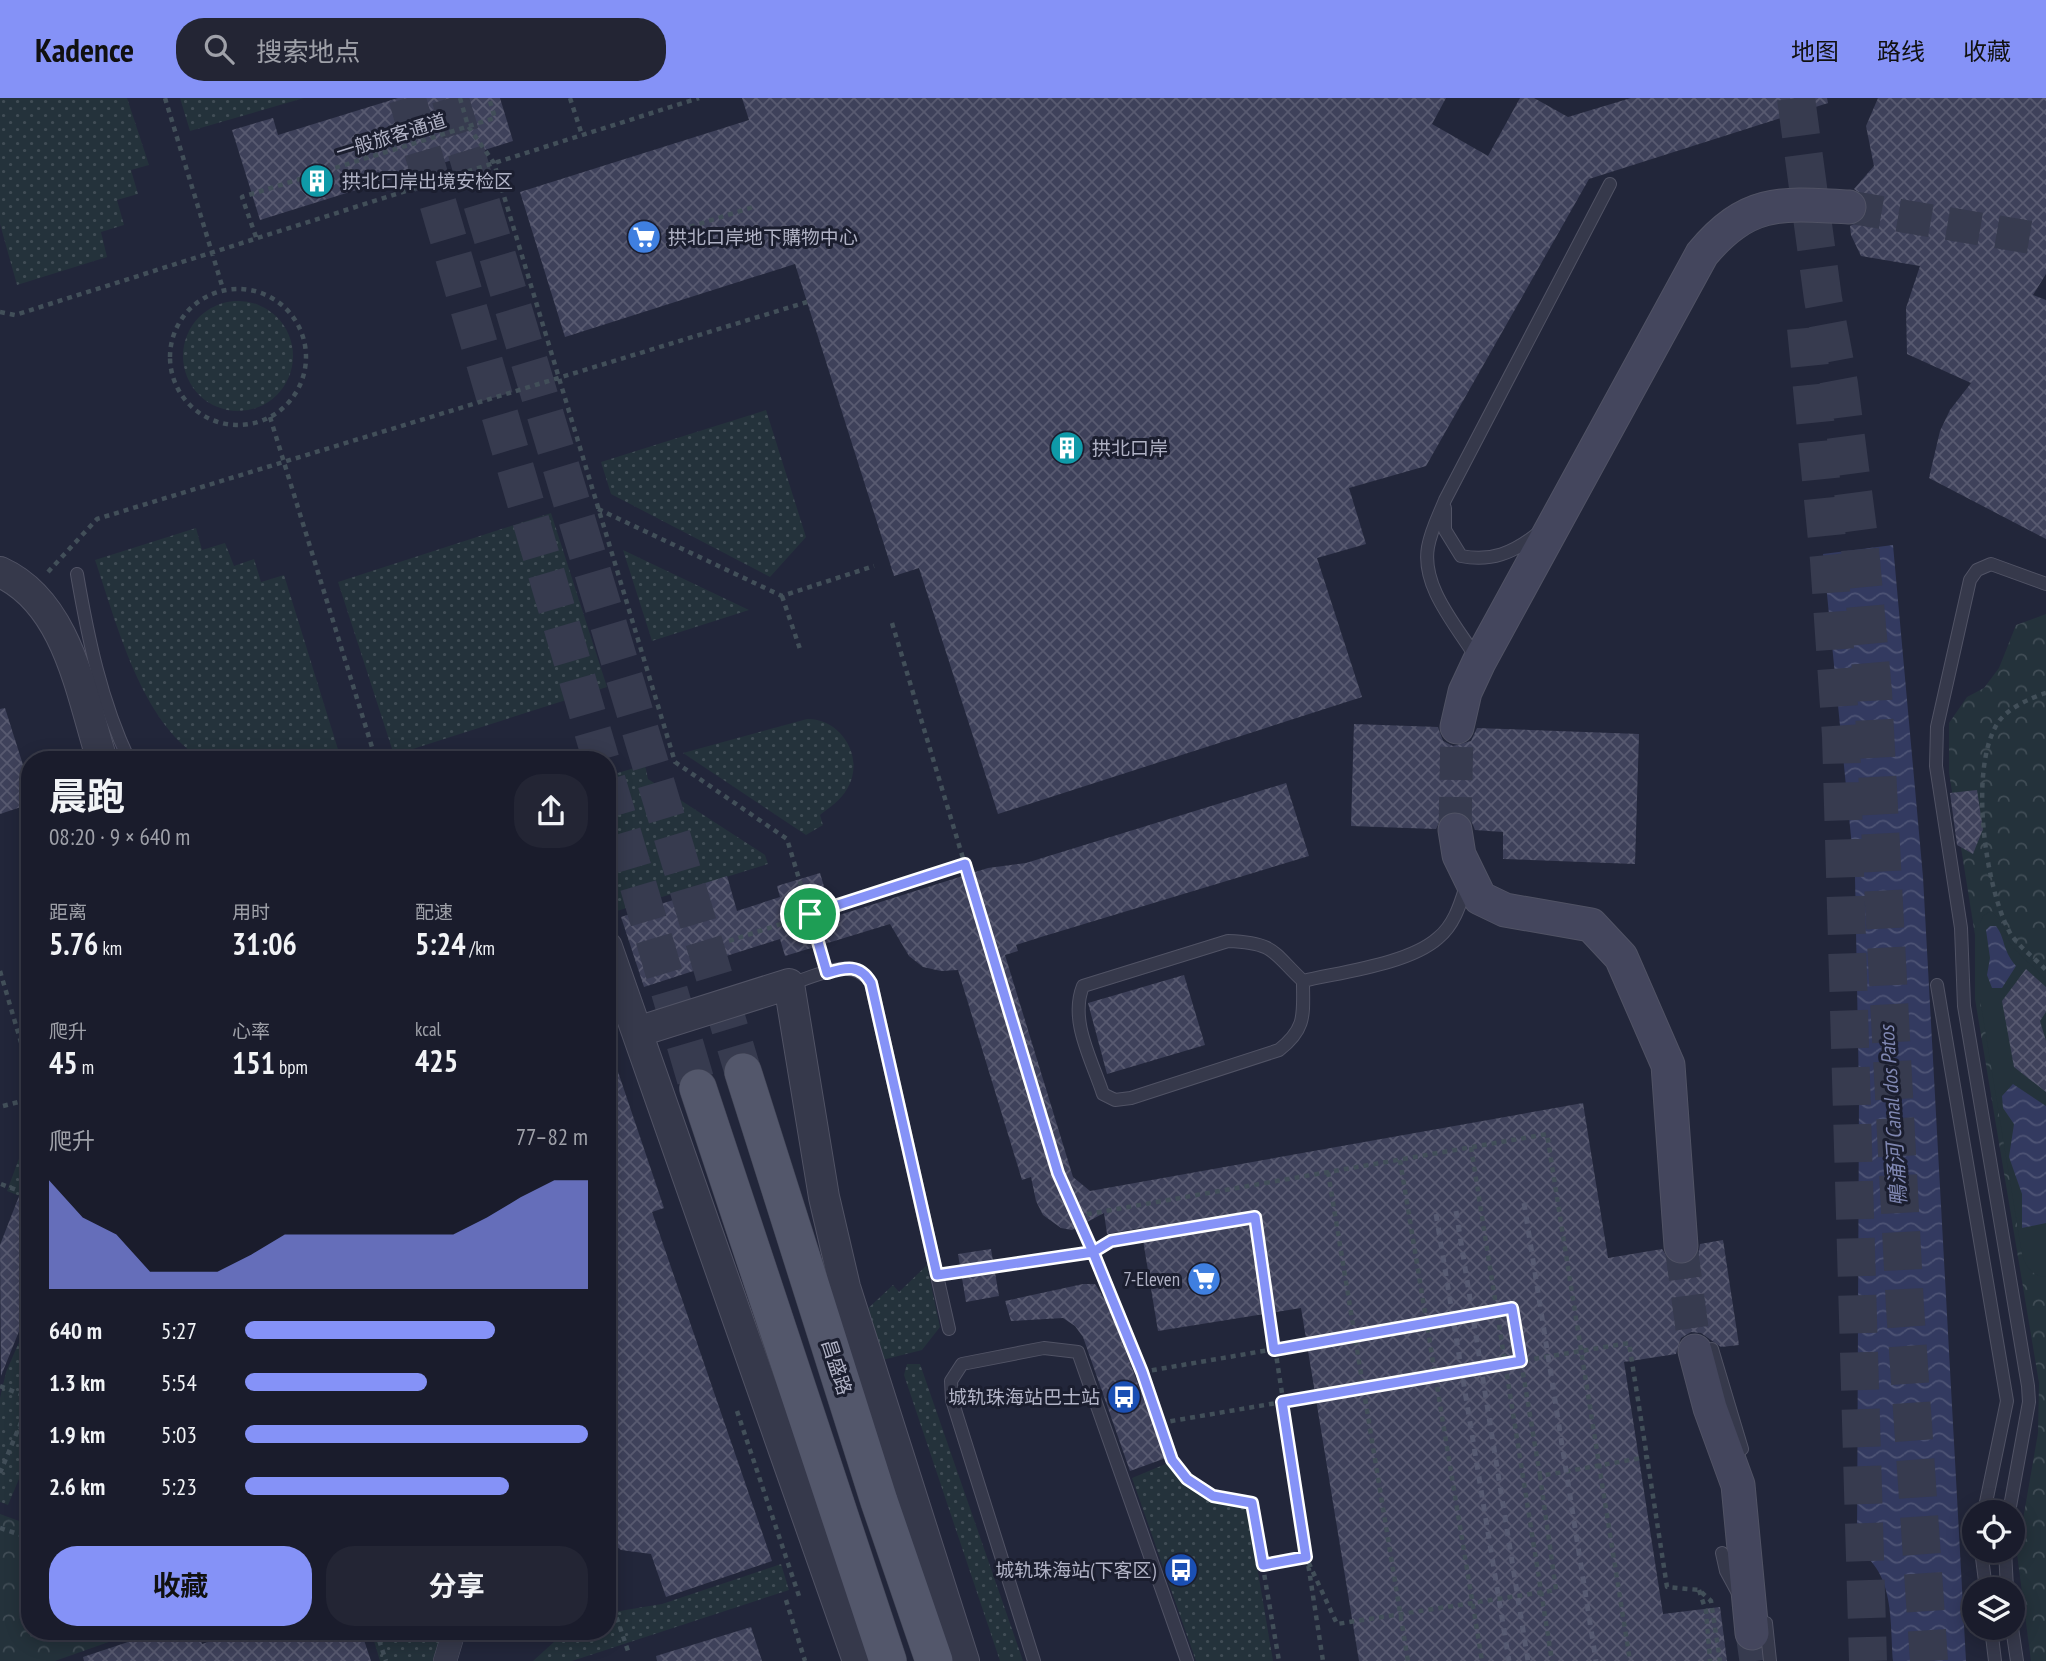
<!DOCTYPE html>
<html lang="zh">
<head>
<meta charset="utf-8">
<style>
	body { margin:0; font-family:"PT Sans Narrow","Noto Sans SC",sans-serif; background:#232534; color:#f1f3f6; height:100vh; display:flex; flex-direction:column; font-size:26px; white-space:nowrap }
	* { box-sizing:border-box; margin:0 }
	p { font-size:23px; color:#9fa1a9 }
	.icon { flex:none; width:38px; height:38px; fill:none; stroke:currentColor; stroke-width:2; stroke-linecap:round; stroke-linejoin:round }
	.map { position:relative; flex:1; overflow:hidden }
	.side { position:absolute; left:21px; top:653px; width:595px; height:889px; display:flex; flex-direction:column; background:#1a1c2c; border-radius:28px; box-shadow:0 4px 18px #0003,0 0 0 2px #383a48 }
	.side>* { flex:none }
	.buttons { position:absolute; left:1962px; top:1402px; display:grid; gap:14px }
	.buttons a { display:grid; place-items:center; width:63px; height:63px; border-radius:50%; background:#1a1c2c; box-shadow:0 4px 18px #0003,0 0 0 2px #383a48; font-size:35px }
	.pin { position:absolute; display:grid; place-items:center; width:60px; height:60px; color:#fff; margin:-30px; border:4px solid #fff; border-radius:50%; box-shadow:0 2px 7px #0007 }
	.round { display:grid; place-items:center; flex:none; width:74px; height:74px; border-radius:28px; background:#232534 }
	.summary { display:flex; align-items:center; justify-content:space-between; height:119px; padding:0 28px }
	h1 { font-size:38px; font-weight:700; line-height:52px }
	.stats { display:grid; grid-template-columns:repeat(3,1fr); gap:10px; height:119px; padding:7px 28px }
	.stats div { display:grid; align-content:center }
	.stats b { font-size:30px; font-weight:700 }
	.stats small { font-size:19px; font-weight:400 }
	.stats p { font-size:19px }
	.chart { height:196px; padding:14px 28px }
	.chart p { display:flex; justify-content:space-between }
	.chart svg { width:100%; height:126px; margin-top:7px; fill:#8592f7; opacity:.7 }
	.primary-button { display:flex; gap:14px; margin-top:auto; padding:14px 28px }
	.primary-button a { flex:1; height:80px; border-radius:28px; background:#8592f7; color:#111; font-size:28px; font-weight:700; line-height:80px; text-align:center }
	.primary-button a+a { background:#232534; color:#f1f3f6 }
	ul { padding:0 28px; list-style:none; font-size:23px }
	li { display:grid; grid-template-columns:112px 84px 1fr; align-items:center; height:52px }
	li i { height:18px; border-radius:9px; background:#8592f7 }
	header { display:flex; align-items:center; gap:42px; box-sizing:border-box; height:98px; padding:0 35px; background:#8592f7; color:#111 }
	header strong { font-size:33px }
	nav { display:flex; gap:38px; margin-inline-start:auto; font-size:24px }
	.search { width:490px; height:63px; background:#232534; display:flex; align-items:center; gap:18px; box-sizing:border-box; padding:0 24px; border-radius:28px; color:#9fa1a9; font-size:26px }
	.map>svg:first-child { display:block }
</style>
</head>
<body>
<header>
<strong>Kadence</strong>
<div class="search"><svg class="icon" aria-label="search" viewBox="0 0 24 24"><circle cx="10" cy="10" r="6"/><path d="M15 15l6 6"/></svg>搜索地点</div>
<nav><a>地图</a><a>路线</a><a>收藏</a></nav>
</header>
<div class="map">
<svg width="2046" height="1563" viewBox="0 0 2046 1563">
	<defs>
		<pattern id="grass-dots" width="8" height="8" patternUnits="userSpaceOnUse" patternTransform="scale(1.75)"><rect width="8" height="8" fill="#24323b"/><path d="M2 2h.1M6 6h.1" fill="none" stroke="#414d56" stroke-width="1.8" stroke-linecap="round"/></pattern>
		<pattern id="park-crowns" width="20" height="18" patternUnits="userSpaceOnUse" patternTransform="scale(1.75)"><rect width="20" height="18" fill="#24323b"/><path d="M2 6a3 3 0 1 1 6 0M12 15a3 3 0 1 1 6 0" fill="none" stroke="#414d56"/></pattern>
		<pattern id="water-waves" width="16" height="10" patternUnits="userSpaceOnUse" patternTransform="scale(1.75)"><rect width="16" height="10" fill="#333a60"/><path d="M0 5q4-4 8 0t8 0" fill="none" stroke="#4e5475"/></pattern>
		<pattern id="building-cross-hatch" width="8" height="8" patternUnits="userSpaceOnUse" patternTransform="scale(1.75)"><rect width="8" height="8" fill="#3e415a"/><path d="M0 0l8 8M0 8l8-8" fill="none" stroke="#585a70"/></pattern>
	</defs>
	<rect width="100%" height="100%" fill="#22263a"/>
	<path fill="url(#grass-dots)" d="M 0,0 L 127,0 L 149,67 L 131,72 L 138,96 L 117,102 L 124,127 L 101,134 L 107,159 L 17,187 L 0,126 Z
		M 180,0 L 304,0 L 190,33 Z
		M183 258a55 55 0 1 1 110 0a55 55 0 1 1-110 0Z
		M 766,312 L 806,439 L 770,479 L 611,396 L 601,364 Z
		M 551,415 L 607,589 L 394,657 L 338,484 Z
		M 196,430 L 202,452 L 225,445 L 234,468 L 254,461 L 261,484 L 284,477 L 341,661 L 202,661 C 141,625 117,526 95,462 Z
		M 623,452 L 749,512 L 652,543 Z
		M 807,621 C 841,620 866,660 847,691 C 841,702 830,709 820,717 L 823,727 L 806,737 L 683,655 Z
		M 645,667 L 648,681 L 765,757 L 768,766 L 617,813 L 607,782 L 607,678 Z
		M 30,1052 L 30,1102 L 7,1093 L 21,1055 Z
		M 927,1167 L 940,1229 L 922,1252 L 878,1263 L 862,1216 L 893,1187 L 899,1194 Z
		M 30,1219 L 30,1355 L 8,1407 L 0,1404 L 0,1300 L 6,1274 Z
		M 907,1266 L 920,1266 L 1023,1563 L 1000,1563 L 904,1277 Z
		M 1168,1365 C 1194,1396 1208,1403 1247,1409 L 1273,1563 L 1196,1563 L 1132,1380 Z
		M 781,1466 L 789,1492 L 572,1563 L 533,1563 L 566,1533 L 607,1533 L 607,1515 L 662,1506 Z
		M 371,1533 L 449,1533 L 440,1563 L 380,1563 Z"/>
	<path fill="url(#park-crowns)" d="M 2046,516 L 2046,1563 L 2031,1563 L 2017,1456 L 2038,1335 L 2039,1285 L 1975,901 L 1975,837 L 1949,675 L 1949,625 L 1967,599 L 1984,590 L 1999,570 L 2016,527 Z
		M 0,1416 L 30,1427 L 30,1533 L 140,1533 L 55,1563 L 0,1563 Z"/>
	<path fill="#24323b" d="M 1991,813 L 2000,822 L 2012,849 L 2046,881 L 2046,1179 C 2032,1178 2026,1169 2022,1156 L 1980,901 L 1980,825 L 1983,818 Z"/>
	<path fill="url(#water-waves)" d="M 1893,447 L 1923,779 L 1966,1563 L 1893,1563 C 1890,1525 1895,1474 1857,1452 L 1859,995 L 1855,779 L 1823,456 Z
		M 1990,828 L 1996,828 C 2006,841 2001,850 2016,868 L 2002,890 L 1992,890 L 1987,877 L 1990,860 L 1986,832 Z
		M 2013,986 L 2046,1008 L 2046,1125 L 2022,1130 L 2022,1096 L 2009,1059 L 2014,1026 L 2003,1010 L 2002,998 Z"/>
	<path fill="url(#building-cross-hatch)" d="M 398,0 L 500,0 L 513,43 L 260,122 L 232,32 L 273,20 L 278,37 Z
		M 742,0 L 1446,0 L 1432,26 L 1488,58 L 1520,0 L 1534,0 L 1568,19 L 1631,0 L 1827,0 L 1828,5 L 1589,81 L 1426,368 L 1349,390 L 1366,446 L 1317,460 L 1362,599 L 998,716 L 919,470 L 894,478 L 795,166 L 565,239 L 520,94 L 749,22 Z
		M 1878,0 L 2046,0 L 2046,176 L 2033,197 L 2046,202 L 2046,441 L 1929,380 L 1940,333 L 1950,312 L 1971,285 L 1907,256 L 1906,210 L 1920,168 L 1861,158 L 1851,137 L 1850,128 L 1865,120 L 1868,111 L 1866,100 L 1854,91 L 1874,68 L 1866,28 Z
		M 5,610 L 30,689 L 30,706 L 0,716 L 0,611 Z
		M 1354,626 L 1438,629 L 1443,643 L 1453,648 L 1471,643 L 1477,630 L 1639,636 L 1635,766 L 1503,761 L 1503,734 L 1475,732 L 1470,720 L 1461,714 L 1443,717 L 1436,731 L 1351,728 Z
		M 1286,685 L 1309,758 L 1041,839 L 1016,847 L 1018,853 L 1005,857 L 1073,1079 L 1090,1093 L 1583,1005 L 1608,1160 L 1662,1151 L 1672,1165 L 1683,1167 L 1698,1157 L 1700,1146 L 1723,1142 L 1739,1247 L 1721,1249 L 1701,1235 L 1691,1234 L 1681,1240 L 1676,1256 L 1624,1264 L 1663,1516 L 1720,1509 L 1727,1563 L 1359,1563 L 1301,1210 L 1158,1233 L 1141,1130 L 1107,1136 L 1104,1115 L 1072,1132 L 1061,1130 L 1043,1117 L 1036,1103 L 1031,1079 L 1022,1082 L 958,872 L 941,873 L 923,869 L 909,858 L 890,826 L 785,858 L 780,841 L 720,860 L 721,864 L 644,889 L 621,819 L 704,792 L 702,786 L 727,778 L 737,813 L 780,799 L 777,788 L 820,775 L 833,819 L 988,770 L 1026,765 Z
		M 1977,692 L 1983,731 L 1973,756 L 1957,747 L 1950,695 Z
		M 2026,871 L 2046,889 L 2046,914 L 2040,923 L 2046,943 L 2046,994 L 2014,969 L 2002,903 Z
		M 1184,877 L 1205,947 L 1107,976 L 1088,905 Z
		M 611,953 L 664,1110 L 652,1114 L 772,1463 L 666,1499 L 651,1456 L 621,1452 L 607,1441 L 607,954 Z
		M 28,1075 L 30,1206 L 1,1278 L 0,1147 Z
		M 991,1151 L 999,1198 L 966,1204 L 958,1156 Z
		M 1083,1186 L 1095,1186 L 1108,1206 L 1166,1360 L 1130,1373 L 1083,1239 L 1075,1228 L 1063,1220 L 1011,1223 L 1005,1203 Z
		M 751,1529 L 762,1563 L 657,1563 L 656,1558 Z
		M 161,1533 L 198,1533 L 202,1546 L 241,1533 L 361,1533 L 371,1563 L 84,1563 L 83,1559 Z"/>
	<g fill="none" stroke-linecap="round" stroke-linejoin="round">
		<path stroke="#373b4f" stroke-width="33" stroke-dasharray="33 17" stroke-linecap="butt" d="M 1849,109 L 2046,142
			M 1455,732 L 1457,629
			M 1681,1148 L 1695,1253
			M 1752,1535 L 1756,1563"/>
		<path stroke="#373b4f" stroke-width="37" stroke-dasharray="37 18" stroke-linecap="butt" d="M 407,0 L 601,662
			M 450,0 L 743,974
			M 607,682 L 698,990"/>
		<path stroke="#373b4f" stroke-width="38" stroke-dasharray="38 19" stroke-linecap="butt" d="M 1796,0 L 1823,201 L 1839,286 L 1859,440 L 1873,594 L 1905,1209 L 1929,1563
			M 1806,230 L 1829,462 L 1841,638 L 1868,1563"/>
		<g stroke="#515365" stroke-width="14">
			<path id="service" d="M 1445,410 L 1445,432 L 1461,458 C 1491,464 1513,455 1537,436
				M 77,476 C 88,540 101,603 129,662
				M 1477,561 C 1457,528 1421,489 1428,449 C 1431,432 1439,417 1445,402 L 1610,86
				M 1228,843 C 1276,845 1272,854 1303,883 C 1303,916 1307,930 1279,952 L 1131,1000 L 1115,1002 L 1103,996 C 1092,962 1069,923 1083,888 Z
				M 1303,883 C 1341,874 1409,866 1438,840 C 1454,827 1460,807 1466,788
				M 790,886 C 815,879 854,856 871,885 L 949,1231
				M 1937,887 L 2007,1303 L 1984,1414
				M 1712,1251 L 1742,1351
				M 2009,1414 L 2029,1304 L 2028,1288 L 1964,908 L 1961,830 L 1936,668 L 1937,629 L 1970,482 L 1977,472 L 1991,466 L 2046,486
				M 1981,1452 L 1986,1491
				M 2005,1452 L 2007,1491
				M 1722,1455 L 1726,1473 L 1739,1497
				M 1766,1525 L 1770,1563
				M 1991,1530 L 1995,1563
				M 2012,1530 L 2017,1563
				M 1034,1563 L 952,1302 L 951,1283 L 962,1266 L 1044,1250 L 1078,1254 L 1187,1563"/>
		</g>
		<g stroke="#515365" stroke-width="24">
			<path id="minor" d="M 445,1563 L 454,1533"/>
		</g>
		<g stroke="#515365" stroke-width="32">
			<path id="tertiary" d="M 0,474 C 68,505 81,596 102,662
				M 607,849 L 858,1563
				M 637,934 L 789,886 L 824,1099 L 845,1189 L 964,1563"/>
		</g>
		<g stroke="#515365" stroke-width="35">
			<path id="secondary" d="M 1457,629 L 1465,594 L 1479,564 L 1702,156 C 1748,101 1781,105 1849,109
				M 1455,732 L 1459,757 L 1480,800 L 1505,812 L 1591,827 L 1621,859 L 1668,967 L 1681,1148
				M 1695,1253 L 1710,1310 L 1738,1387 L 1752,1535"/>
		</g>
		<g stroke="#3f4253" stroke-width="38">
			<path id="primary" d="M 743,974 L 879,1403 L 934,1563
				M 698,990 L 888,1563"/>
		</g>
		<path stroke="#424f59" stroke-width="4.5" stroke-dasharray="5 5" stroke-linecap="butt" d="M 165,0 L 223,191
			M 460,0 L 468,28 L 494,65 L 675,664 L 787,741 L 822,857
			M 570,0 L 582,37
			M 690,129 L 756,108
			M 256,139 L 242,99 L 495,20 L 489,0
			M170 259a68 68 0 1 1 136 0a68 68 0 1 1-136 0Z
			M 0,214 L 15,217 L 699,0
			M 270,319 L 376,662
			M 598,411 L 782,498 L 874,468
			M 48,474 L 97,421 L 807,204
			M 782,498 L 801,554
			M 892,525 L 1058,1075 L 1104,1178 L 1173,1362 C 1197,1394 1214,1399 1252,1405 L 1279,1563
			M 2046,595 C 2030,600 2006,611 1997,626 C 1969,672 1985,787 2009,833 C 2017,848 2035,860 2046,872
			M 729,843 L 965,766
			M 0,873 L 30,975
			M 3,1008 L 30,1001
			M 1,1086 L 30,1097
			M 1077,1118 L 1265,1085
			M 955,1175 L 1093,1155 L 1111,1143 L 1255,1119 L 1323,1563
			M 1142,1274 L 1512,1210 L 1521,1263 L 1160,1325
			M 0,1288 L 30,1300
			M 737,1313 L 799,1498
			M 19,1329 L 30,1333
			M 0,1375 L 30,1303
			M 1540,1378 L 1521,1263 L 1629,1245 L 1647,1359
			M 0,1430 L 30,1440
			M 1263,1467 L 1306,1459 L 1337,1526 L 1556,1492 L 1540,1378 L 1647,1359 L 1667,1489 L 1699,1492 L 1711,1503 L 1720,1563
			M 607,1491 L 628,1553
			M 1699,1492 L 1706,1513 L 1710,1563
			M 786,1502 L 805,1563
			M 376,1533 L 386,1563"/>
		<use href="#service" stroke="#36394b" stroke-width="12"/>
		<use href="#minor" stroke="#36394b" stroke-width="23"/>
		<use href="#tertiary" stroke="#36394b" stroke-width="30"/>
		<use href="#secondary" stroke="#44465d" stroke-width="33"/>
		<use href="#primary" stroke="#53576b" stroke-width="37"/>
		<path stroke="#575b72" stroke-width="5" stroke-dasharray="7 7" stroke-linecap="butt" d="M 1524,1105 L 1596,1563
			M 1456,1113 L 1528,1563
			M 1436,1116 L 1509,1563"/>
		<path stroke="#424f59" stroke-width="4.5" stroke-dasharray="5 5" stroke-linecap="butt" d="M 1471,1049 L 1552,1563
			M 1400,1062 L 1482,1563
			M 1328,1074 L 1408,1563
			M 1265,1085 L 1547,1036 L 1630,1563"/>
	</g>
	<g fill="none" stroke-linecap="round" stroke-linejoin="round">
		<g stroke="#fff" stroke-width="14">
			<path id="route" d="M 810,816 L 827,875 C 846,869 860,866 871,885 L 937,1177 L 1093,1154 L 1142,1274 L 1172,1362 L 1187,1381 L 1213,1398 L 1252,1405 L 1263,1467 L 1306,1459 L 1282,1304 L 1521,1263 L 1512,1210 L 1274,1252 L 1255,1119 L 1111,1143 L 1093,1154 L 1058,1075 L 965,766 L 810,816"/>
		</g>
		<use href="#route" stroke="#8592f7" stroke-width="9"/>
	</g>
	<defs>
		<g id="building-disc" transform="scale(1.75)"><circle r="9.5" fill="#0f9aa8" stroke="#1b1e2f"/><path d="M-4-6H4V6H1V3H-1V6H-4ZM-2.5-4.3h1.7v1.8h-1.7ZM.8-4.3h1.7v1.8H.8ZM-2.5-1h1.7V.8h-1.7ZM.8-1h1.7V.8H.8Z" fill="#fff"/></g>
		<g id="supermarket-disc" transform="scale(1.75)"><circle r="9.5" fill="#3f7fe0" stroke="#1b1e2f"/><path d="M-6-5.5h2.5l.6 2H6L4.5 2H-2.5L-4.4-4H-6ZM-1.5 3.2a1.3 1.3 0 1 0 .1 0ZM3 3.2a1.3 1.3 0 1 0 .1 0Z" fill="#fff"/></g>
		<g id="bus-disc" transform="scale(1.75)"><circle r="9.5" fill="#1a4fb4" stroke="#1b1e2f"/><path d="M-5-6H5V4H4V6H2V4H-2V6H-4V4H-5ZM-3.5-4V0h7V-4ZM-3.5 1.2v1.5H-2V1.2ZM2 1.2v1.5H3.5V1.2Z" fill="#fff"/></g>
	</defs>
	<g fill-rule="evenodd">
		<use href="#building-disc" x="317" y="83"/>
		<use href="#supermarket-disc" x="644" y="139"/>
		<use href="#building-disc" x="1067" y="350"/>
		<use href="#supermarket-disc" x="1204" y="1181"/>
		<use href="#bus-disc" x="1124" y="1299"/>
		<use href="#bus-disc" x="1181" y="1472"/>
	</g>
	<g text-anchor="middle" stroke-width="6" stroke-linejoin="round" paint-order="stroke">
		<g font-size="19" fill="#b1b3c6" stroke="#1b1e2f">
			<text transform="translate(391 38) rotate(-17)" y="7">一般旅客通道</text>
			<text transform="translate(837 1269) rotate(72)" y="7">昌盛路</text>
		</g>
		<g font-size="19" fill="#b1b3c6" stroke="#1b1e2f" text-anchor="start">
			<text x="342" y="90">拱北口岸出境安检区</text>
			<text x="668" y="146">拱北口岸地下購物中心</text>
			<text x="1092" y="357">拱北口岸</text>
			<text x="1180" y="1188" text-anchor="end">7-Eleven</text>
			<text x="1100" y="1306" text-anchor="end">城轨珠海站巴士站</text>
			<text x="1156" y="1479" text-anchor="end">城轨珠海站(下客区)</text>
		</g>
		<g font-size="21" font-style="italic" fill="#8088b3" stroke="#1b1e2f">
			<text transform="translate(1893 1018) rotate(-94)" y="7">鴨涌河 Canal dos Patos</text>
		</g>
	</g>
</svg>
<div class="buttons">
<a><svg class="icon" aria-label="locate" viewBox="0 0 24 24"><circle cx="12" cy="12" r="6"/><path d="M12 2v4M12 18v4M2 12h4M18 12h4"/></svg></a>
<a><svg class="icon" aria-label="layers" viewBox="0 0 24 24"><path d="M12 4l9 5-9 5-9-5zM3 14l9 5 9-5"/></svg></a>
</div>
<div class="pin" style="left:810px;top:816px;background:#1e9e55"><svg class="icon" aria-label="arrive" viewBox="0 0 24 24"><path d="M6 21V4h12l-3 4 3 4H6"/></svg></div>
<section class="side">
<div class="summary"><div><h1>晨跑</h1><p>08:20 · 9 × 640 m</p></div><a class="round"><svg class="icon" aria-label="share" viewBox="0 0 24 24"><path d="M12 15V3M7 8l5-5 5 5M5 13v7h14v-7"/></svg></a></div>
<div class="stats">
<div><p>距离</p><b>5.76<small> km</small></b></div>
<div><p>用时</p><b>31:06</b></div>
<div><p>配速</p><b>5:24<small> /km</small></b></div>
</div>
<div class="stats">
<div><p>爬升</p><b>45<small> m</small></b></div>
<div><p>心率</p><b>151<small> bpm</small></b></div>
<div><p>kcal</p><b>425</b></div>
</div>
<div class="chart"><p><span>爬升</span>77–82 m</p>
<svg viewBox="0 0 160 44" preserveAspectRatio="none"><path d="M0 44V6L10 19L20 25L30 38L40 38L50 38L60 32L70 25L80 25L90 25L100 25L110 25L120 25L130 19L140 12L150 6L160 6V44z"/></svg>
</div>
<ul>
<li><b>640 m</b>5:27<i style="width:73%"></i></li>
<li><b>1.3 km</b>5:54<i style="width:53%"></i></li>
<li><b>1.9 km</b>5:03<i style="width:100%"></i></li>
<li><b>2.6 km</b>5:23<i style="width:77%"></i></li>
</ul>
<div class="primary-button"><a>收藏</a><a>分享</a></div>
</section>
</div>
</body>
</html>
